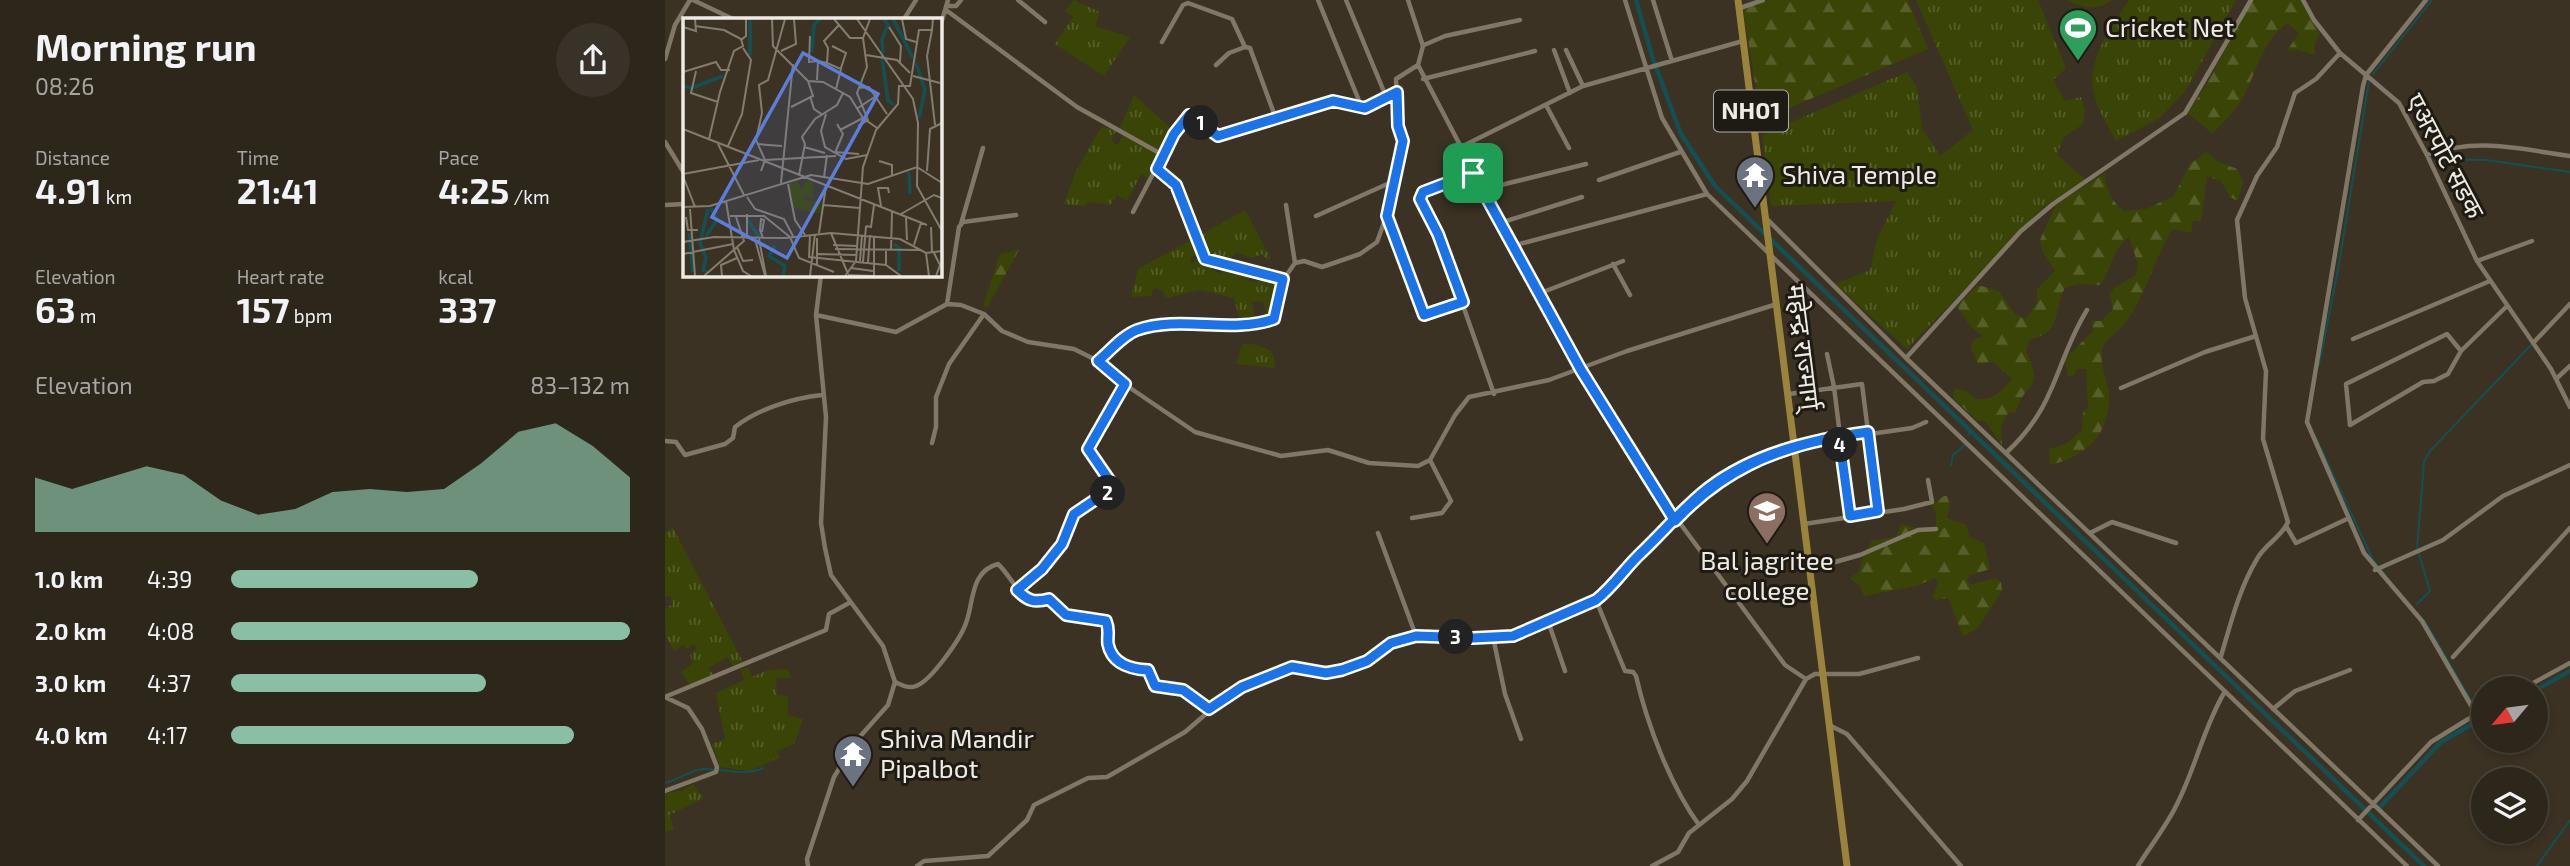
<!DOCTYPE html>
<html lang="en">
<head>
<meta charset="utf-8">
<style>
	body { margin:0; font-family:"Exo 2","Noto Sans Devanagari",sans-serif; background:#383228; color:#f1f3f6; height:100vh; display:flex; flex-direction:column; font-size:26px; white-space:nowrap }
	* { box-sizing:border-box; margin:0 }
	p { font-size:23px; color:#a6a5a3 }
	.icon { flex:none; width:38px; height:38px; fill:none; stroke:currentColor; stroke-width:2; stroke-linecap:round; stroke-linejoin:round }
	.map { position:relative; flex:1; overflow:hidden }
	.details { display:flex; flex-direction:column; background:#2c261b; width:665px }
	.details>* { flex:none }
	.needle { width:46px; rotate:241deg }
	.fabs { position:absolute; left:1806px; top:676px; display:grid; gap:14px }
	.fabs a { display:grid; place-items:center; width:77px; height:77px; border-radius:50%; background:#2c261b; box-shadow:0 4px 10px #0003,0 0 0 2px #48433a; font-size:35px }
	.pin { position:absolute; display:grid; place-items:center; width:60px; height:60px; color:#fff; margin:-30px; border-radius:14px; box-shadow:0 4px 10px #0006 }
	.km { position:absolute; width:35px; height:35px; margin:-18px; border-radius:50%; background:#222; color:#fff; font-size:19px; line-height:35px; text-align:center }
	.round { display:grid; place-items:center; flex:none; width:74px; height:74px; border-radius:37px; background:#383228 }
	.headline { display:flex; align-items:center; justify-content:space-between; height:119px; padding:0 35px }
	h1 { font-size:38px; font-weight:700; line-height:52px }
	.figures { display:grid; grid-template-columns:repeat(3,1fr); gap:10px; height:119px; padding:7px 35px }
	.figures div { display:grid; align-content:center }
	.figures b { font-size:35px; font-weight:700 }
	.figures small { font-size:19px; font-weight:400 }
	.figures p { font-size:19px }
	.chart { height:196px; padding:14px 35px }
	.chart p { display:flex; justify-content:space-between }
	.chart svg { width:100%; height:126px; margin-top:7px; fill:#8abfa5; opacity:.7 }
	ul { padding:0 35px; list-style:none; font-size:23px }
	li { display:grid; grid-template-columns:112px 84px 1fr; align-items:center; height:52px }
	li i { height:18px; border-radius:9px; background:#8abfa5 }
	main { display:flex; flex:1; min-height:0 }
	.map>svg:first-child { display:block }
</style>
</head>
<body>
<main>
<section class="details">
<div class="headline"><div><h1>Morning run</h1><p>08:26</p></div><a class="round"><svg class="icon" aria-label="share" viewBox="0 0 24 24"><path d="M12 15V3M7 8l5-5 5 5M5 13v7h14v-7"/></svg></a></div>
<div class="figures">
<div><p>Distance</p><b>4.91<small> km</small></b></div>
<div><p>Time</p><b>21:41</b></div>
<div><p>Pace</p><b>4:25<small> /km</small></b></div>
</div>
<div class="figures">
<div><p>Elevation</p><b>63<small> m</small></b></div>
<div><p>Heart rate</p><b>157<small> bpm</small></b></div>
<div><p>kcal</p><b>337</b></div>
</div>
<div class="chart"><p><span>Elevation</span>83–132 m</p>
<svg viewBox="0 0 160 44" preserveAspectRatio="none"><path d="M0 44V25L10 29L20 25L30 21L40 24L50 33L60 38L70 36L80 30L90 29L100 30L110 29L120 20L130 9L140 6L150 14L160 25V44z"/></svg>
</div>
<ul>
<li><b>1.0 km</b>4:39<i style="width:62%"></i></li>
<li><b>2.0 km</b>4:08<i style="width:100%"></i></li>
<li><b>3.0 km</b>4:37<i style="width:64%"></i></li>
<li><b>4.0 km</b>4:17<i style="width:86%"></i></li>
</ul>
</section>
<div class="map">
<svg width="1905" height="866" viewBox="0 0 1905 866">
	<defs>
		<pattern id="grass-tufts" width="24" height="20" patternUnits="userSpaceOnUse" patternTransform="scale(1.75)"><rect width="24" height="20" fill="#394406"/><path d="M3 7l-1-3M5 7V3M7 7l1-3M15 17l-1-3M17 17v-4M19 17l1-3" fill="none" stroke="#565f2a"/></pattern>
		<pattern id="forest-firs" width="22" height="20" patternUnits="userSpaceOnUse" patternTransform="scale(1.75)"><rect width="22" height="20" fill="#394406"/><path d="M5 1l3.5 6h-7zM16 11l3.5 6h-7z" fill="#565f2a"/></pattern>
	</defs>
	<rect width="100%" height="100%" fill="#3b3224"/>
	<path fill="url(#grass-tufts)" d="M 409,0 L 435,12 L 430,26 L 465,37 L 439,76 L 390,44 L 408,17 L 400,11 Z
		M 1251,0 L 1373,0 L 1401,68 L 1388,80 L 1400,101 L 1416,97 L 1420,110 L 1418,124 L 1398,138 L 1392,155 L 1421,180 L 1378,207 L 1242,349 L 1170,284 L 1205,270 L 1212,239 L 1231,201 L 1106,206 L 1097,135 L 1242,72 L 1252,87 L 1257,128 L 1275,156 L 1308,130 Z
		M 1464,0 L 1571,0 L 1521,90 L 1495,118 L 1451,141 C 1444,128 1436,115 1431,101 C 1417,66 1445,29 1464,0 Z
		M 469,95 L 509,131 L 498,154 L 454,130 Z
		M 437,126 L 451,131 L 446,140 L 452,145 L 459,135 L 498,155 L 485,180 L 476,174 L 462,201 L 452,195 L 445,205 L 426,202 L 419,206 L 399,204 L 410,173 Z
		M 580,210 L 606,259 L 602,260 L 597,254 L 587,258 L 572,253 L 566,257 L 564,266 L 540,257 L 537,249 L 543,246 L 541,243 L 535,246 L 532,237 Z
		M 530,238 L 536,255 L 526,257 L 525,263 L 529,263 L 531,258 L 555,274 L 559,267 L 583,272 L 582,280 L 593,282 L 594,275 L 617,282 L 610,312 L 601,313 L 598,302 L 587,301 L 591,322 L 575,321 L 569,298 L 535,290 L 501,298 L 498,291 L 489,288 L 486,296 L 466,297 L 473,269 Z
		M 588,344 C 604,350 610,348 610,368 L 571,364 L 577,345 Z
		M 8,528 L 78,662 L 69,668 L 63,657 L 44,668 L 50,677 L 26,687 L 16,672 L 28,663 L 25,655 L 32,648 L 29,644 L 22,649 L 18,645 L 9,651 L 1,636 L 0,609 L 8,604 L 5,596 L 0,597 L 0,532 Z
		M 83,667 L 87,677 L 103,670 L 123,669 L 126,678 L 111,678 L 112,695 L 123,696 L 123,715 L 138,719 L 129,744 L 112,751 L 114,758 L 84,771 L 55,767 L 47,744 L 60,739 L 51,693 L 79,680 L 76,669 Z
		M 28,784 L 39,798 L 4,815 L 9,829 L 0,832 L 0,793 L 16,791 Z"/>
	<path fill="url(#forest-firs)" d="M 1104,0 L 1243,0 L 1263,49 L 1096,120 L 1078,9 Z
		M 1587,0 L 1635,0 L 1655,34 L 1649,45 L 1650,55 L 1633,50 L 1622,51 L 1634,33 L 1622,23 C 1596,43 1592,72 1577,99 C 1571,112 1557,122 1548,134 L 1523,113 L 1544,80 Z
		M 1541,152 L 1554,162 L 1572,169 L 1578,181 L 1573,201 L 1565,197 L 1556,181 L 1542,176 L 1536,221 L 1528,221 L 1526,233 L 1508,229 C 1487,261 1481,299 1456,328 C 1450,335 1441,338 1438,347 C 1432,363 1445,383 1444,400 C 1443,438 1418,457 1385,465 L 1384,449 L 1401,444 L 1417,430 L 1418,412 L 1423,408 L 1421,369 L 1412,369 L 1408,376 L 1403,376 L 1400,359 L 1428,331 L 1427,321 L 1436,321 L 1448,309 L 1444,295 L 1450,287 L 1471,275 L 1473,264 L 1464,237 C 1446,250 1448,268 1435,285 L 1414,284 L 1400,288 C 1388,310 1398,333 1365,339 L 1361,351 C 1381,391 1359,381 1351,412 L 1343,413 L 1336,426 L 1337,445 L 1320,421 L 1313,421 L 1288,398 L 1289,388 L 1301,391 L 1311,399 C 1330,400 1335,392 1347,379 L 1328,362 L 1313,364 L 1306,349 L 1308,340 L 1318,336 L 1305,326 L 1292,306 L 1313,285 L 1334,291 L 1350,314 L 1361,319 L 1372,302 L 1372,289 L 1390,271 L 1377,251 L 1375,240 L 1391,204 L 1440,173 C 1440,188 1447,202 1459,211 L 1481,209 L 1509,196 L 1525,164 Z
		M 354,250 L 322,308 L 318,306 L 335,254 Z
		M 1279,496 L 1282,496 L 1285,505 L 1282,518 L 1301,525 L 1305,537 L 1319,543 L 1325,569 L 1305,575 L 1302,580 L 1305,585 L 1330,578 L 1336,582 L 1337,591 L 1312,629 L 1298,636 L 1283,598 L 1271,600 L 1267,597 L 1273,583 L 1270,578 L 1251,586 L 1199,596 L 1194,585 L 1185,578 L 1194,572 L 1199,552 L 1208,540 L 1231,537 L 1236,524 L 1260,530 L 1259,527 L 1271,527 L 1271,513 L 1267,505 Z"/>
	<path fill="#394406" d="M 1402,0 L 1447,0 C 1432,11 1417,9 1402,0 Z"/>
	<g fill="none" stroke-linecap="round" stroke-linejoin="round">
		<path stroke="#145053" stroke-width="2" d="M 1708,74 L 1767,0
			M 1773,159 L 1821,160 L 1905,172
			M 1654,365 L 1673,270 L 1704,81
			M 1303,435 L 1306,431
			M 1651,438 L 1708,560 L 1721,576
			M 1286,465 L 1288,455 L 1300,445
			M 1752,550 L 1759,462 L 1765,451 L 1867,344
			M 1752,604 L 1765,591 L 1754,554
			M 1759,620 L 1817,719
			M 0,783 C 13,780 25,771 37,769 C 59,768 78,777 98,768
			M 1872,866 L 1905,820"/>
		<path stroke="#145053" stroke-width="4.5" d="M 971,0 L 988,59 L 1016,134 L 1050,186 L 1759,866
			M 1871,690 L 1905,671
			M 1714,808 L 1776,742 L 1818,718"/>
		<path stroke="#807767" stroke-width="4.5" d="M 28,0 L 68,19
			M 353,0 L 380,22
			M 653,0 L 697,108
			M 681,0 L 722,99
			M 960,0 L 997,118 L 1042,194 L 1742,866
			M 988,0 L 1007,61
			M 1638,0 L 1649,20 L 1675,53 L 1734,103 L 1762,155 L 1812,261 L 1886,369 L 1905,407
			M 1761,0 L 1701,75 L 1698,86 L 1642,422 L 1699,553 L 1757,621 L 1811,714
			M 283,6 L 291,6 L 296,0
			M 1075,8 L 1098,0
			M 281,10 L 412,107 L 498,155
			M 239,19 L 251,0
			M 275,27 L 283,0
			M 497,42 L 518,5 L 523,3 L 567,19 L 580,47
			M 759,45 L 780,36 L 855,20
			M 889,50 L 905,93
			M 901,50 L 918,86
			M 0,59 L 10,25 L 25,0
			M 551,65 L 564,53 L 580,47 L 585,48 L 611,119
			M 753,65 L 873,294 L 980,476 L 1120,665 L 1141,679
			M 758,79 L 870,51
			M 881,105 L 904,148
			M 0,142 L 19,173
			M 794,148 L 918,86 L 1078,41
			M 1762,155 C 1813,137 1853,149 1905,156
			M 492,169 L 511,185 L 540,259 L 618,280
			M 808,173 L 757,192 L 755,199 L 773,234 L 829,394
			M 934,180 L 1015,152
			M 819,193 L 840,184 L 921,164
			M 0,205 L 19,204
			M 621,205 L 630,263
			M 468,212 L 509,134 L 524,115 L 553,136 L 668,101 L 700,108 L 731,92
			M 651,216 L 729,181
			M 722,217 L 759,315 L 798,302
			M 1102,219 L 1241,358 L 1773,866
			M 835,223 L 917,197
			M 296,224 L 318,148
			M 847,246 L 1042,194
			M 1812,261 L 1867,241
			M 948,264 L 965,295
			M 873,294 L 958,261
			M 282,304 L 294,227 L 298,222 L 351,215
			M 151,315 L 231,332 L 282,304 L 296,305 L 319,314 L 337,331 L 363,342 L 409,349 L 433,361 L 449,377 L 530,432 L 616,456 L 663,450 L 704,463 L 753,466 L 765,460 L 790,415 L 804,397 L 884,380 L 962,351 L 1112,304
			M 1688,339 L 1825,281
			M 1869,342 L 1905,304
			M 1796,351 L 1782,334 L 1681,384 L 1685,425 L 1758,382 L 1769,381 L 1783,374 L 1796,351 L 1842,306
			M 1162,354 L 1169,387 L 1185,516
			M 1241,358 L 1356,231 L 1388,204 L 1520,113 L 1586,0
			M 433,361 C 444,352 458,335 472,330 C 515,315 566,333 609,319 L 618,280 L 630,263 L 639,261 L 657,267 L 695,254 L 712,242 L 726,203 L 738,141 L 733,126 L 731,79 L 753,65 L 758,46 L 743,0
			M 1891,379 L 1905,366
			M 1456,388 L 1540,352 L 1591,336
			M 1124,394 L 1197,384 L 1213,511
			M 0,441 L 11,442 L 20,455 L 60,444 L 68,438 L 70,427 C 93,409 128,398 157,395
			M 267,443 L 271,427 L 271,397 L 284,364 L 319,314
			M 1341,453 C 1393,405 1389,364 1422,310
			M 747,518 L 777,513 L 786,501 L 765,460
			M 1139,524 L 1239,509 L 1267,502 L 1263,480
			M 1621,526 L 1631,543 L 1684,518
			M 713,533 L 751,636
			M 1425,533 L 1447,522 L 1511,543
			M 1145,569 L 1195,555 L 1253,530 L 1271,529
			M 1710,570 L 1778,540 L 1838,496 L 1905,465
			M 352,590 L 377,570 L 397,544 L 409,514 L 447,491 L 446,482 L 423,449 L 459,384
			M 931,600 L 960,671 L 968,672 L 971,676 C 982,724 1005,785 1034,825
			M 882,618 L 900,671
			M 828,637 L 840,694 L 856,739
			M 1556,656 C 1566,623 1574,589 1592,559 C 1600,544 1616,538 1623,522 L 1598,439 L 1601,371 L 1580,298 L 1572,220 L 1592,176 L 1612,147 L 1630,93 L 1651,79 L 1675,53
			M 1788,657 L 1905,528
			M 230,682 C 237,685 243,689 251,686 C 266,681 296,638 301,623 C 309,602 305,571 333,564 C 351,581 354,606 384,599 L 401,615 L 441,621 C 445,630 442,636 443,644 C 447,664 465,669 483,670 L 490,686 L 518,690 L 544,709
			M 1859,688 L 1905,663
			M 0,697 L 161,630 L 164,614 L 184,603
			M 0,697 L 23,708 L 37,729 L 52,767 L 51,772 L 0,791
			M 1608,709 L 1630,691 L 1685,670
			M 1164,725 L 1182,734 L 1296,866
			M 1693,820 L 1766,742 L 1818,710
			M 143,866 L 142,859 L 169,777 L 191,741 L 223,705 L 230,682 L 218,646 L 166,575 L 160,548 L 156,523 L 161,417 L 151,315 L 156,275
			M 252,866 L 259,861 L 323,856 L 362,820 L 369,805 L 423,778 L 442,777 L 520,732 L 563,695 L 613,671 L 627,667 L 661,673 L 677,670 L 702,661 L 726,643 L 751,636 L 808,638 L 848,636 L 862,630 L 938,594 L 973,555 L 1056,479 L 1128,445 L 1247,428 L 1261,422
			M 987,866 L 1013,852 L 1024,833 L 1067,799 L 1082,781 L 1141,679 L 1150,674 L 1194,674 L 1253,658
			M 1473,866 C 1486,845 1503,824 1513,802 C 1531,766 1539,727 1559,693"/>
		<path stroke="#9a843c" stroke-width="7" d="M 1073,0 L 1182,866"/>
	</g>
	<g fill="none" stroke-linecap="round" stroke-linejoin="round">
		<g stroke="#fff" stroke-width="14">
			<path id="route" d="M 808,173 L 758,192 L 755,199 L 773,234 L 798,302 L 759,315 L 722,216 L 738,141 L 733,126 L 732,92 L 700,108 L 668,101 L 553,136 L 524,115 L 509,134 L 492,169 L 511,185 L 540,259 L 618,279 L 609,319 C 566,334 515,315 472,330 C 458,335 444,352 433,361 L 460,384 L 423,449 L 449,487 L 409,514 L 397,544 L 377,569 L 352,590 C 363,601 369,603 384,599 L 401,615 L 441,621 C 445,630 442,635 443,644 C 447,664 465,669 483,670 L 490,686 L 518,690 L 544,709 L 577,687 L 627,667 L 661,673 L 677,670 L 702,661 L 726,643 L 751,636 L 808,638 L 848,636 L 931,600 C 948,587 960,568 976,553 C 997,533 1019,507 1042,489 C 1089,453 1146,440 1203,432 L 1213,511 L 1185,516 L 1174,436 C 1106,450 1058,470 1010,521 L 916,370 L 808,173"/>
		</g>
		<use href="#route" stroke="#1a73e8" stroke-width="9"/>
	</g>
	<defs>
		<g id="stadium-pin" transform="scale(2.0125)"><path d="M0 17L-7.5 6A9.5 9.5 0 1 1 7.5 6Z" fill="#2e9e5b" stroke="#1e1b14"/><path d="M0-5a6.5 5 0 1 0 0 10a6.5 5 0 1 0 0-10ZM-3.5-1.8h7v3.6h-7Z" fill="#fff"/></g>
		<g id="temple-pin" transform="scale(2.0125)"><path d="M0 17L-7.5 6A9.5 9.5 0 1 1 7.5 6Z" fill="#6b7280" stroke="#1e1b14"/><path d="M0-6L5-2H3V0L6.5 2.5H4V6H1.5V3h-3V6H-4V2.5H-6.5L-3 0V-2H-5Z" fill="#fff"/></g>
		<g id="university-pin" transform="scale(2.0125)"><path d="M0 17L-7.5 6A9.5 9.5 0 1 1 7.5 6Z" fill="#8d6e63" stroke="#1e1b14"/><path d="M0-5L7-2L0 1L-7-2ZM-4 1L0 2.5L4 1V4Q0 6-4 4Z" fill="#fff"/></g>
	</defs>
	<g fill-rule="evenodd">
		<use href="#stadium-pin" x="1413" y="28"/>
		<use href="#temple-pin" x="1090" y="175"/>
		<use href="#university-pin" x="1102" y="511"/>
		<use href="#temple-pin" x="188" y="754"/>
	</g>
	<g text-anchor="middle" stroke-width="6" stroke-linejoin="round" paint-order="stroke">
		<rect fill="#1e1b14" stroke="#b1ada4" stroke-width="2" x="1049" y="90.5" width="74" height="41" rx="5"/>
		<g font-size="24" font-weight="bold" fill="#f0ebe2">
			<text x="1086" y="119">NH01</text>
		</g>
		<g font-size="26" fill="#f0ebe2" stroke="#1e1b14" text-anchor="start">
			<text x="1440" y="37">Cricket Net</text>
			<text x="1117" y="184">Shiva Temple</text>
			<text x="1102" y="570" text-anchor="middle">Bal jagritee<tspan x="1102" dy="30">college</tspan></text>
			<text x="215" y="748">Shiva Mandir<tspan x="215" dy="30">Pipalbot</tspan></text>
		</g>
		<g font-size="26" fill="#f0ebe2" stroke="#1e1b14">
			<text transform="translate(1780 156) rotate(62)" y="9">एअरपोर्ट सडक</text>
			<text transform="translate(1138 347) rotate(83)" y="9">महेन्द्र राज्मार्ग्</text>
		</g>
	</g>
	<g transform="translate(18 18)">
		<rect width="259" height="259" fill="#3b3224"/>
		<path d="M 124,162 L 131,164 L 129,180 L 121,178 L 121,182 L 139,184 L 137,196 L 111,190 L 105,166 L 114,163 L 119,172 Z" fill="#394406"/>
		<path fill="none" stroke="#145053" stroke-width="3.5" d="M 210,1 L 230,40M 129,34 L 131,7 L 137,1M 200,35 L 199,21 L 205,7 L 201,1M 67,37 L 67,1M 199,40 L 205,82 L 211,87M 233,45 L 242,72 L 236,100M 0,68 L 9,70 L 40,58M 226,154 L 227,176M 64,201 L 76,219M 6,215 L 10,254M 23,218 L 34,202 L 28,190M 211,226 L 216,230 L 216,253M 92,228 L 86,238 L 102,248 L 100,258M 24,254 L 20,252 L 23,240 L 17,225 L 25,191"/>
		<path fill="none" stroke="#837c70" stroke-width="2" d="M 89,1 L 90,28 L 125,63 L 140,64 L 167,79 L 180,100 L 194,110M 151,1 L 167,20 L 180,20M 174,1 L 230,81 L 235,105 L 234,168 L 259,213M 219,1 L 223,21 L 233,24M 12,8 L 41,12 L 58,21 L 60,28 L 51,33 L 37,74 L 26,121M 0,9 L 13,13 L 12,1M 206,9 L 218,28 L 217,44M 249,12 L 244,38 L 252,107M 127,18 L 126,44 L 135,43M 58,22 L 63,18 L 63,1M 149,28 L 163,35 L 158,50M 259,30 L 259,83M 98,33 L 113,26 L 111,1M 183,37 L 214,42 L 227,55M 13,53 L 8,75 L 35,84M 0,54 L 33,44 L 38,52 L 47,52M 230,58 L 257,65M 134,62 L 135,43 L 144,45M 175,70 L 186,69 L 204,96M 153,71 L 158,51 L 144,45 L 145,30 L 141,23 L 156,7M 127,78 L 131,91 L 140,97M 108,89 L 130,78 L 125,63M 175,90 L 193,78M 143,96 L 138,113 L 142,129 L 163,141 L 184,137M 175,108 L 185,102 L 174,75 L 184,49 L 180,20 L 187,1M 0,111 L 244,207M 157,112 L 180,100M 35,126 L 61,177M 74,126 L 99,128M 45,128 L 59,96 L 68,42 L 60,30M 121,129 L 142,135M 152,134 L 176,136M 152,135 L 160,116 L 154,106M 82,142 L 153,138M 196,143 L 209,147 L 209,157M 78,153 L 82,142 L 73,122 L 79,95 L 76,67 L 85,62 L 102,1M 244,153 L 247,111 L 259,105M 0,156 L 76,142M 116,157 L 122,126 L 119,119 L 132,101 L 154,87 L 160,75M 0,158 L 12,189M 141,159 L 144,137M 98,165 L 110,46M 105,166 L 112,202 L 122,217M 64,179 L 72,191 L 101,201 L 110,218M 43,183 L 51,232 L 60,253 L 68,258M 140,187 L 177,190M 198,188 L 195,170 L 205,170 L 206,175M 0,189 L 27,188 L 128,157 L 185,166 L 234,149 L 259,165M 7,191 L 12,258M 218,196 L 251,177 L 259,180M 47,198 L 81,198 L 107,219 L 116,240 L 151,254M 3,199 L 5,212 L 15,212M 223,200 L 224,222M 183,208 L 188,209 L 191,187M 248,209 L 249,234M 79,214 L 81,202 L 78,201 L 77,212 L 80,220M 136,215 L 143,168M 148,215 L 165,256M 191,218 L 191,258M 64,221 L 64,196M 72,221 L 82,258M 76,221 L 83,258M 0,224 L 31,219 L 103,220 L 148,215 L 217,221 L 243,235 L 259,233M 150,227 L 174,228M 231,227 L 238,205M 54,229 L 60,243 L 70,242M 152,231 L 237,232M 203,233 L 203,247 L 218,258M 208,233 L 209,194M 243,235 L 246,258M 251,235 L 257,247 L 253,258M 0,236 L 50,226M 135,236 L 174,237M 126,239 L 203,247M 126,240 L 127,217M 177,243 L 179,217M 180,244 L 183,208M 185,244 L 187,217M 134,248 L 134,220M 168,250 L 190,253M 165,257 L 191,258M 21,258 L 61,223 L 53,199M 39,258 L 38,247 L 54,240M 127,258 L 132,216M 162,258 L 173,243 L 180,149 L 193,112 L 215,86 L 216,68 L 227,68 L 236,12 L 249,12 L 250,1"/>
		<path fill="#5c7ddb" fill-opacity="0.15" stroke="#5c7ddb" stroke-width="3.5" d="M 120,35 L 195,76 L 104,240 L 29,199 Z"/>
		<rect width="259" height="259" fill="none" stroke="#f0ebe2" stroke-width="3.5"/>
	</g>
</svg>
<div class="fabs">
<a><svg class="needle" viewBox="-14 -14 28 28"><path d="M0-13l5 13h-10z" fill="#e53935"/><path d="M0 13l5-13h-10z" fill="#a6a5a3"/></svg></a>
<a><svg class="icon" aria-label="layers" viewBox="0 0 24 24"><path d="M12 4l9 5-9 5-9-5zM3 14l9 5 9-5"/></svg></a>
</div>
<div class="pin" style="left:808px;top:173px;background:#1e9e55"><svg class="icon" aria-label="arrive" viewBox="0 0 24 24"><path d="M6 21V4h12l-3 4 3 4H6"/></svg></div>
<b class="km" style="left:536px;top:123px">1</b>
<b class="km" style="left:443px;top:493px">2</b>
<b class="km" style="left:791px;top:637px">3</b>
<b class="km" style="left:1175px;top:445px">4</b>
</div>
</main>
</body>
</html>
